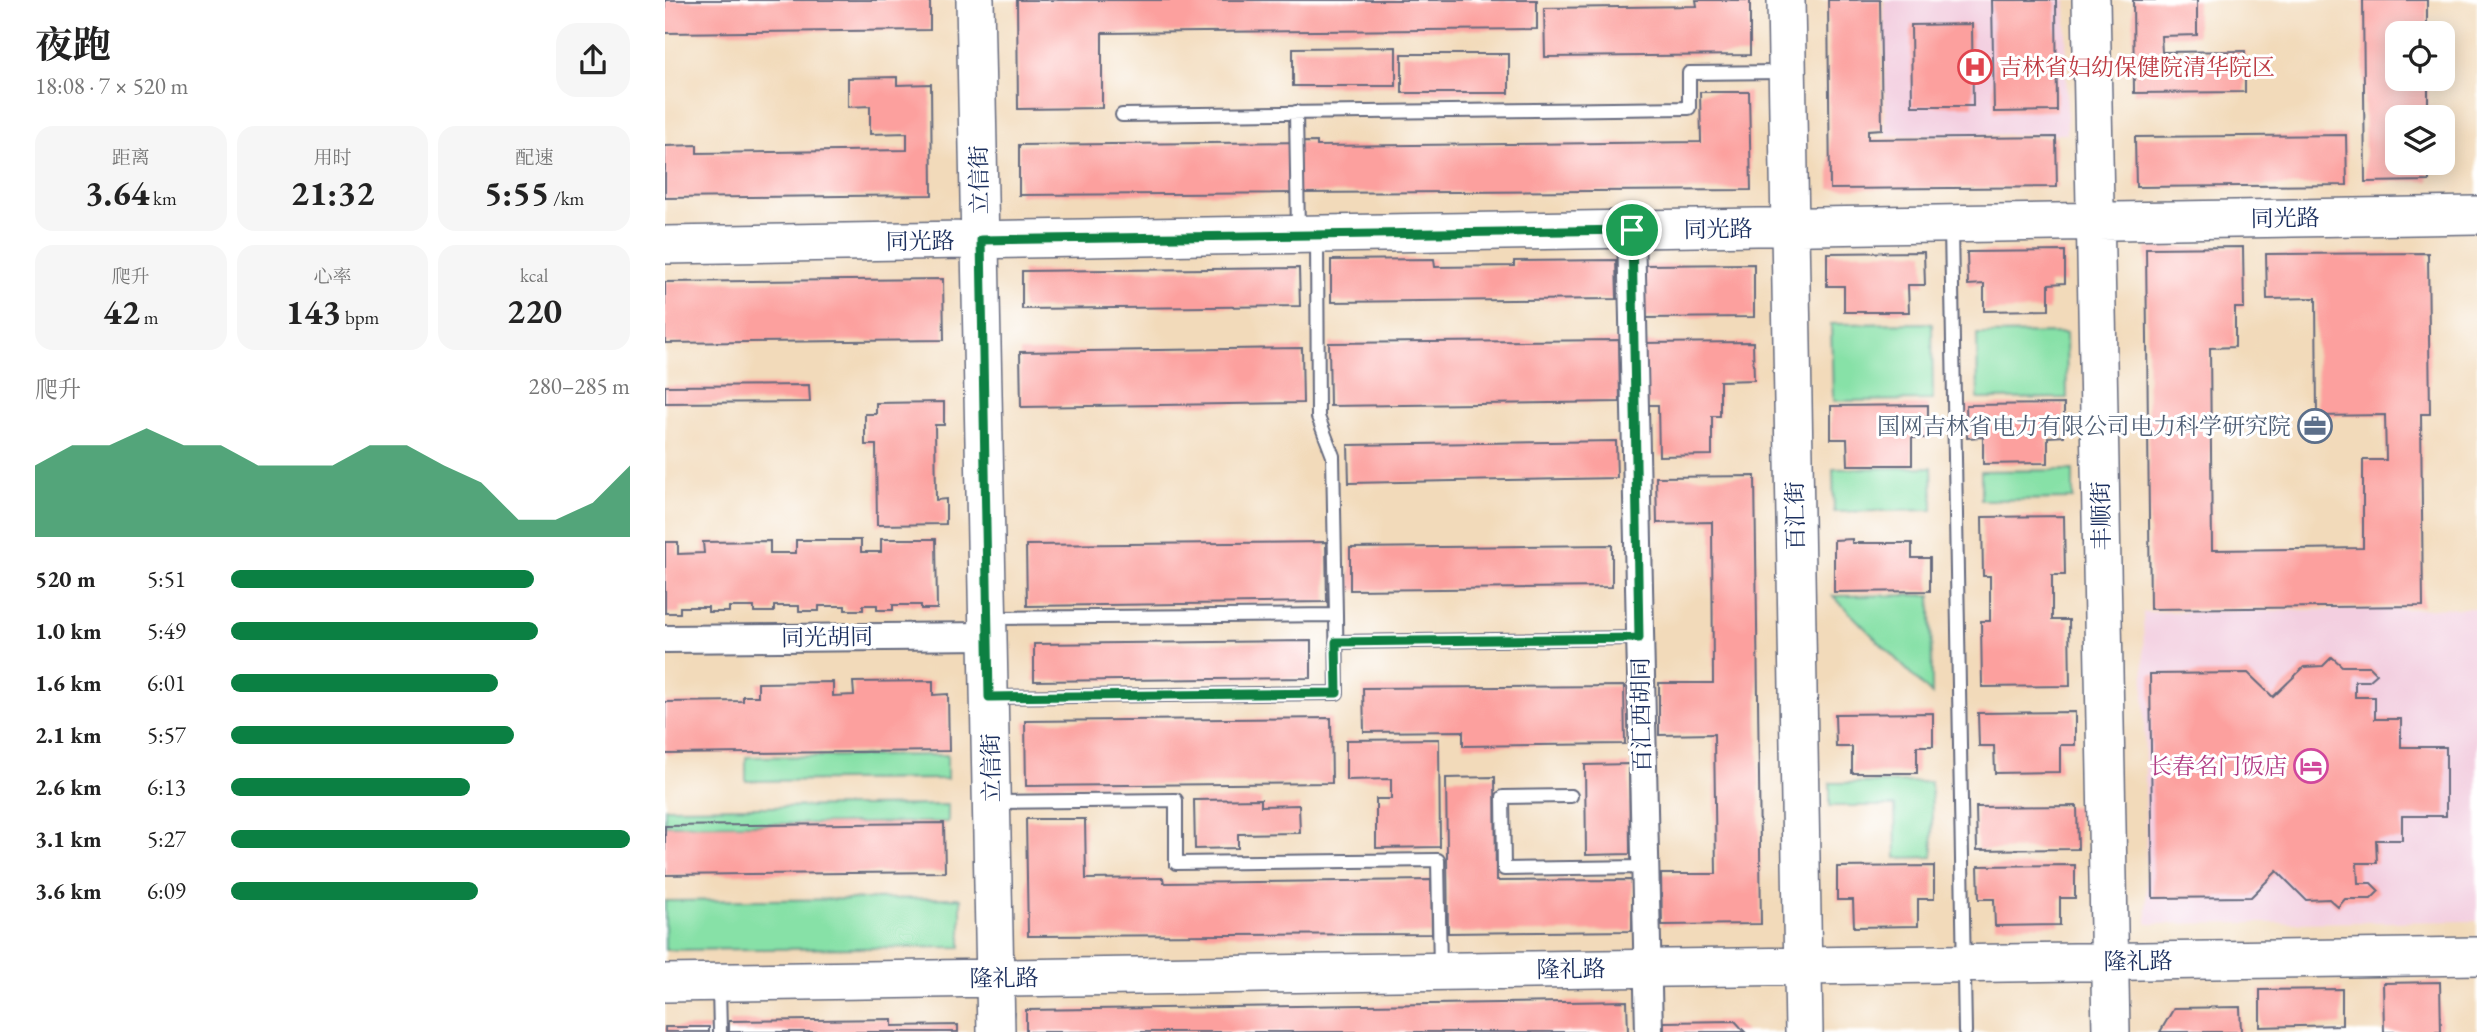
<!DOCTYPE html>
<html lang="zh">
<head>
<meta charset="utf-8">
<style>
	body { margin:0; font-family:"EB Garamond","Noto Serif SC",serif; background:#f6f6f6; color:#222; height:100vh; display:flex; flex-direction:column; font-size:26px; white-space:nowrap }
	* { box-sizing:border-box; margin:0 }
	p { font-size:23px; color:#767676 }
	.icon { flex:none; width:38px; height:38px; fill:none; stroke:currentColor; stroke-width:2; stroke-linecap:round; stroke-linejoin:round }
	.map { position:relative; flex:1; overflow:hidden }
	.details { display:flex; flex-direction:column; background:#fff; width:665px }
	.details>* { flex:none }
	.buttons { position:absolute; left:1720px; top:21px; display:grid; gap:14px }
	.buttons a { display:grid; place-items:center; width:70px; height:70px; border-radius:14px; background:#fff; box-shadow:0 4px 18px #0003; font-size:35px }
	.pin { position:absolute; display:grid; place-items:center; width:60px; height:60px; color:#fff; margin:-30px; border:4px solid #fff; border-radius:50%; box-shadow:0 2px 7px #0007 }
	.round { display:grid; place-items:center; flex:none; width:74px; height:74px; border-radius:21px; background:#f6f6f6 }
	.overview { display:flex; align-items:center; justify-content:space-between; height:119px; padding:0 35px }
	h1 { font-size:38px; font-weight:700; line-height:52px }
	.metrics { display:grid; grid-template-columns:repeat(3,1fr); gap:10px; height:119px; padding:7px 35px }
	.metrics div { display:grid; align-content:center; border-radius:18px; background:#f6f6f6; text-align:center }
	.metrics b { font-size:35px; font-weight:700 }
	.metrics small { font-size:19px; font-weight:400 }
	.metrics p { font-size:19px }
	.chart { height:196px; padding:14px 35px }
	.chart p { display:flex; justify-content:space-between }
	.chart svg { width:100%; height:126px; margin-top:7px; fill:#0b8043; opacity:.7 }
	ul { padding:0 35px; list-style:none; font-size:23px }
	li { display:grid; grid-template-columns:112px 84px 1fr; align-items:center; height:52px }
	li i { height:18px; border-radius:9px; background:#0b8043 }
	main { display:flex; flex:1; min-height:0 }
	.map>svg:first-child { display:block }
</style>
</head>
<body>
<main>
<section class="details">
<div class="overview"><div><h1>夜跑</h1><p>18:08 · 7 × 520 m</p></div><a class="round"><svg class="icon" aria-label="share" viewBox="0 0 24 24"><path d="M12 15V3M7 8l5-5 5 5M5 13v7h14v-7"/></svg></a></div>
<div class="metrics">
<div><p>距离</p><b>3.64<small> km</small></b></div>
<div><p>用时</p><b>21:32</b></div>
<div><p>配速</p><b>5:55<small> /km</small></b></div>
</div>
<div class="metrics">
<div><p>爬升</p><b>42<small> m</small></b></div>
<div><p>心率</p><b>143<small> bpm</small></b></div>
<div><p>kcal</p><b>220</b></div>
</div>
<div class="chart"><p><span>爬升</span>280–285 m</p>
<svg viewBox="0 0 160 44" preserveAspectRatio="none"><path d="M0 44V19L10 12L20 12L30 6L40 12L50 12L60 19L70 19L80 19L90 12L100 12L110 19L120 25L130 38L140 38L150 32L160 19V44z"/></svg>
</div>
<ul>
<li><b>520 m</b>5:51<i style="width:76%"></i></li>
<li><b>1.0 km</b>5:49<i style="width:77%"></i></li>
<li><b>1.6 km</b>6:01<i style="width:67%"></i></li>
<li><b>2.1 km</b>5:57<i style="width:71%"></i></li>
<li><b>2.6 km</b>6:13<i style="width:60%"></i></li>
<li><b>3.1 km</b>5:27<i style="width:100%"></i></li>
<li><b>3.6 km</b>6:09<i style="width:62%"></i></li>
</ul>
</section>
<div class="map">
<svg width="1812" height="1032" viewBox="0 0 1812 1032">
	<rect width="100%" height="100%" fill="#fff"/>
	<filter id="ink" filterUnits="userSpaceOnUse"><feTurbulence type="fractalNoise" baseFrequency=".0143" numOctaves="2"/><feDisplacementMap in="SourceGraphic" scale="14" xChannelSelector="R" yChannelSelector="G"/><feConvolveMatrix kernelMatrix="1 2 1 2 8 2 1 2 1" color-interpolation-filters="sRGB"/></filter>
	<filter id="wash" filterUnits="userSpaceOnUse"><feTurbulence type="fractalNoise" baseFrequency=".00686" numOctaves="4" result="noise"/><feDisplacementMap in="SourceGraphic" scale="28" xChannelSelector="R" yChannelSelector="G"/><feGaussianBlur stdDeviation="1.57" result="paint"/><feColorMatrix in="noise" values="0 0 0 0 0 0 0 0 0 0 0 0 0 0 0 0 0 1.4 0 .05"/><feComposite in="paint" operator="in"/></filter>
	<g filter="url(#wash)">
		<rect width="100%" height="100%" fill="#f2daba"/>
		<path fill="#f3cfe0" d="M 1219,0 L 1401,0 L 1402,134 L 1220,136 Z
			M 1812,608 L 1812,921 L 1482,924 L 1478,612 Z"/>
		<path fill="#87e1a7" stroke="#518882" stroke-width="2" d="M 1267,323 L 1268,400 L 1168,401 L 1166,324 Z
			M 1401,333 L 1402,398 L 1313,399 L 1312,334 Z
			M 1267,467 L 1268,510 L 1169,512 L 1168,469 Z
			M 1408,470 L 1408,499 L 1316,500 L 1316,471 Z
			M 1266,595 L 1267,695 L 1168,596 Z
			M 282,755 L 282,779 L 81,781 L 81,757 Z
			M 1266,782 L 1268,857 L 1231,858 L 1230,806 L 1165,806 L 1165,783 Z
			M 283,805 L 283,822 L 0,825 L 0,808 Z
			M 296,898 L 296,947 L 0,950 L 0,901 Z"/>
		<g id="blocks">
			<path fill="#fca09e" d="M 0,0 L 265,0 L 265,30 L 0,33 Z
				M 352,0 L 872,0 L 872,29 L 437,33 L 437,108 L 353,109 Z
				M 1031,0 L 1085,0 L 1085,55 L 880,57 L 879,8 L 1032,6 Z
				M 1163,0 L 1215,0 L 1217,129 L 1203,130 L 1203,139 L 1391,137 L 1392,187 L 1165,189 Z
				M 1327,0 L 1391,0 L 1392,111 L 1329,112 Z
				M 1468,0 L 1532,0 L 1532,35 L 1496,36 L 1497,52 L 1580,51 L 1580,92 L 1469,93 Z
				M 1698,0 L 1762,0 L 1762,33 L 1732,33 L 1732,79 L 1763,79 L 1763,117 L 1732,117 L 1732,163 L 1764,163 L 1764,181 L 1700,182 Z
				M 1307,24 L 1308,106 L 1247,106 L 1246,25 Z
				M 731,47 L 731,86 L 628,86 L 628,48 Z
				M 737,54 L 844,54 L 844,93 L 737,93 Z
				M 232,77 L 232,85 L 266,84 L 267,195 L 0,198 L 0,146 L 32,145 L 32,153 L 242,150 L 242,133 L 205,134 L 205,106 L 183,107 L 183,78 Z
				M 1035,92 L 1084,92 L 1086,190 L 354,195 L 354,145 L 652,142 L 652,146 L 1036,142 Z
				M 1681,135 L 1682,185 L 1471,187 L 1470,137 Z
				M 1578,247 L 1579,308 L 1570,308 L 1570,347 L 1545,348 L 1547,550 L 1698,548 L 1698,460 L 1721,460 L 1720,415 L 1652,416 L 1651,298 L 1602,299 L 1601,254 L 1763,253 L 1765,414 L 1756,414 L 1758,606 L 1485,609 L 1481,248 Z
				M 1400,251 L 1400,283 L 1384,284 L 1384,310 L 1319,311 L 1319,284 L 1303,285 L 1302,252 Z
				M 1259,252 L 1260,285 L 1243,285 L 1244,312 L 1179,312 L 1179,286 L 1162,286 L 1162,253 Z
				M 769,259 L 770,267 L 849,266 L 849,261 L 951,260 L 952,299 L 666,302 L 666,260 Z
				M 1089,264 L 1089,317 L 978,318 L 977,265 Z
				M 634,268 L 635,306 L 357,309 L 357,271 Z
				M 278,279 L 279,340 L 0,343 L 0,282 Z
				M 954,340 L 955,402 L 665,406 L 664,343 Z
				M 1088,342 L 1089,380 L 1055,381 L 1055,416 L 1047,416 L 1047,455 L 994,456 L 993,405 L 974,405 L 973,343 Z
				M 637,348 L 638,403 L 356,407 L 355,352 Z
				M 144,385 L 145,402 L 0,403 L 0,386 Z
				M 279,402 L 279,425 L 270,425 L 271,500 L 281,499 L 281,524 L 212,525 L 211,445 L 200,445 L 200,414 L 211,414 L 211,403 Z
				M 1399,404 L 1399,436 L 1383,437 L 1383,463 L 1318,464 L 1318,437 L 1302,438 L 1301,405 Z
				M 1263,405 L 1263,438 L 1247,438 L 1247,465 L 1183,465 L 1182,439 L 1166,439 L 1166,406 Z
				M 951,441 L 952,478 L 684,483 L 683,445 Z
				M 1090,476 L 1096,924 L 997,925 L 996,874 L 1051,874 L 1049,734 L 994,735 L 994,683 L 1048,683 L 1047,522 L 992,523 L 991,477 Z
				M 1399,516 L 1400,575 L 1387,575 L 1387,620 L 1404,620 L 1405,686 L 1317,687 L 1316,621 L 1325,621 L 1325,576 L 1318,576 L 1317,517 Z
				M 216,539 L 271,539 L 272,609 L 256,609 L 256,605 L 228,605 L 228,610 L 212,610 L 212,605 L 198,605 L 198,610 L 180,610 L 180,606 L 154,606 L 154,611 L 134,611 L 134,606 L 109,606 L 109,612 L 89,612 L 89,607 L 64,607 L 64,612 L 43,612 L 43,607 L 15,607 L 15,613 L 0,613 L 0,542 L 13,542 L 13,554 L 39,553 L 38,542 L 105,541 L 105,553 L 131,553 L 131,540 L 196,540 L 196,552 L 216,552 Z
				M 1187,539 L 1187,543 L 1247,543 L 1247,558 L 1265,558 L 1265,591 L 1169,592 L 1169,540 Z
				M 661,542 L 662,602 L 362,606 L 361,545 Z
				M 947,545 L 947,587 L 685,590 L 685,548 Z
				M 646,641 L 646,678 L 369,681 L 369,644 Z
				M 1667,657 L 1677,666 L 1704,666 L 1712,674 L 1704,681 L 1690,681 L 1690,697 L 1710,697 L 1710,719 L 1736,719 L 1736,747 L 1781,747 L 1781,816 L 1737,816 L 1737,840 L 1711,840 L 1712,863 L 1692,863 L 1693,883 L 1706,883 L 1714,891 L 1706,899 L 1680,899 L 1673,907 L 1664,899 L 1641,900 L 1612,871 L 1586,897 L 1488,898 L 1485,674 L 1583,673 L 1608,697 L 1639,667 L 1658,666 Z
				M 268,681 L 268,695 L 283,694 L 284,751 L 0,754 L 0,702 L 78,701 L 78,696 L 93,696 L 93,683 L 168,682 L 168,696 L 189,695 L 188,682 Z
				M 959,686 L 960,744 L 798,746 L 798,731 L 699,732 L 698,688 Z
				M 1410,712 L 1410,745 L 1395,745 L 1395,772 L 1330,773 L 1329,746 L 1314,746 L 1313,713 Z
				M 1268,713 L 1268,746 L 1252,746 L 1252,773 L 1187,773 L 1187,747 L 1171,747 L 1170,714 Z
				M 666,718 L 667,783 L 361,786 L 360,721 Z
				M 774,739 L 775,847 L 711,848 L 711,799 L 726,799 L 726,779 L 681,780 L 681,740 Z
				M 964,764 L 965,854 L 921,855 L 920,765 Z
				M 830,777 L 831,881 L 967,880 L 967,931 L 783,933 L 781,778 Z
				M 596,799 L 596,806 L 634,805 L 635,833 L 573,834 L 573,848 L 530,849 L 529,800 Z
				M 1412,806 L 1413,849 L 1312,850 L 1311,807 Z
				M 361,819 L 420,819 L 421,879 L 498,878 L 499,883 L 766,880 L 767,934 L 363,936 Z
				M 279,823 L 280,872 L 0,875 L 0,826 Z
				M 1410,865 L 1410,898 L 1395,898 L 1395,925 L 1330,926 L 1329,899 L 1314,899 L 1313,866 Z
				M 1269,866 L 1269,899 L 1253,899 L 1253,926 L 1189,927 L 1188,900 L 1172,900 L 1172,867 Z
				M 1775,982 L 1776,1032 L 1719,1032 L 1718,983 Z
				M 1677,989 L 1677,1025 L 1595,1027 L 1595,990 Z
				M 962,1001 L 963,1032 L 361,1032 L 361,1010 Z
				M 1575,1007 L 1576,1032 L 1495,1032 L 1509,1008 Z
				M 227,1019 L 227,1026 L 293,1025 L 293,1032 L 64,1032 L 64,1021 Z
				M 1070,1021 L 1080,1032 L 999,1032 L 999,1022 Z
				M 0,1027 L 44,1027 L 44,1032 L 0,1032 Z"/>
		</g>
	</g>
	<g filter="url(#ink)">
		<use href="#blocks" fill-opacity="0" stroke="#666b7e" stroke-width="2"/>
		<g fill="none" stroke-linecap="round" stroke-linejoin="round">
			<g stroke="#666b7e" stroke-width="16">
				<path id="lane" d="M 631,112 L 633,232
					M 457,115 L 1024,108 L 1024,73 L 1119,72
					M 1286,228 L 1300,1032
					M 327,618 L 671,615 L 668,456 L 653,417 L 652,238
					M 671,642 L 974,638
					M 327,697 L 672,693 L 671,615
					M 906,796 L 838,797 L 839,869 L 980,867
					M 330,802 L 511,800 L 511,863 L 773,860 L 775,970
					M 54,987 L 55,1032"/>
			</g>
			<g stroke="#666b7e" stroke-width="30">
				<path id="street" d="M 966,230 L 984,1032
					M 0,639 L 323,636"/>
			</g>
			<g stroke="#666b7e" stroke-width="40">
				<path id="secondary" d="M 310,0 L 331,1032
					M 1121,0 L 1139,1032
					M 1426,0 L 1446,1032
					M 0,245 L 1812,215
					M 0,983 L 1812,956"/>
			</g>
			<use href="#lane" stroke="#fff" stroke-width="12"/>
			<use href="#street" stroke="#fff" stroke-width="26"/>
			<use href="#secondary" stroke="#fff" stroke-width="37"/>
		</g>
	</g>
	<g fill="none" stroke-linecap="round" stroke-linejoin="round" filter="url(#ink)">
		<g stroke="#fff" stroke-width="14">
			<path id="route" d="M 967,230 L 974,638 L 671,642 L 672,693 L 324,697 L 316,240 Z"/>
		</g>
		<use href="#route" stroke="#0b8043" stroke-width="9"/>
	</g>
	<defs>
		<g id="hospital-ring" transform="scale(1.75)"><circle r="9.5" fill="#fff" stroke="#e0444e" stroke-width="1.5"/><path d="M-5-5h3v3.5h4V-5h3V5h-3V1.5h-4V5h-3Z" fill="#e0444e"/></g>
		<g id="office-ring" transform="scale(1.75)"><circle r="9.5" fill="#fff" stroke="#5c6f8a" stroke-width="1.5"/><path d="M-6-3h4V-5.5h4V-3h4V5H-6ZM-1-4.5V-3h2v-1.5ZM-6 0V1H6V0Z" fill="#5c6f8a"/></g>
		<g id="hotel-ring" transform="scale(1.75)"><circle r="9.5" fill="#fff" stroke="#d1479c" stroke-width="1.5"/><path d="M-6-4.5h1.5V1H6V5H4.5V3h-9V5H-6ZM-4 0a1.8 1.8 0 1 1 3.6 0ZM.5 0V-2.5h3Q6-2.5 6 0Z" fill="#d1479c"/></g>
	</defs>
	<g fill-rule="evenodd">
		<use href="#hospital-ring" x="1310" y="67"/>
		<use href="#office-ring" x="1650" y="426"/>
		<use href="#hotel-ring" x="1646" y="766"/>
	</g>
	<g text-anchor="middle" stroke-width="6" stroke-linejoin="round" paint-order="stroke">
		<g font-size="23" fill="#be3a42" stroke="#fff" text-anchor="start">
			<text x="1334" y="75">吉林省妇幼保健院清华院区</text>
		</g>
		<g font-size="23" fill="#1b2f5e" stroke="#fff">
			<text transform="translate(314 180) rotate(-91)" y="8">立信街</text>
			<text transform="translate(1620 218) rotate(-1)" y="8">同光路</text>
			<text transform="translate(1053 229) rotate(-1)" y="8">同光路</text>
			<text transform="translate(255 241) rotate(-1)" y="8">同光路</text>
			<text transform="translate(1130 516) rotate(-91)" y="8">百汇街</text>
			<text transform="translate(1436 516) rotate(-91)" y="8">丰顺街</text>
			<text transform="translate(162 637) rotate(-1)" y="8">同光胡同</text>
			<text transform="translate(976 715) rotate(-91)" y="8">百汇西胡同</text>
			<text transform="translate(326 768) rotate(-91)" y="8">立信街</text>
			<text transform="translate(1473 961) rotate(-1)" y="8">隆礼路</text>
			<text transform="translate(906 969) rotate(-1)" y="8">隆礼路</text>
			<text transform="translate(339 978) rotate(-1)" y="8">隆礼路</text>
		</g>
		<g font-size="23" fill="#4e5e75" stroke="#fff" text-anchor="end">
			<text x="1626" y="434">国网吉林省电力有限公司电力科学研究院</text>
		</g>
		<g font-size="23" fill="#b23c85" stroke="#fff" text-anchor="end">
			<text x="1622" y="774">长春名门饭店</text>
		</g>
	</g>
</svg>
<div class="buttons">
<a><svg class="icon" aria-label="locate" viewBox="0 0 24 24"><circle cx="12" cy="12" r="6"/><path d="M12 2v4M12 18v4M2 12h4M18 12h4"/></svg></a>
<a><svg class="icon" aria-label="layers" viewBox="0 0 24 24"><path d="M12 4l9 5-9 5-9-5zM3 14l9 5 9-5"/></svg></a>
</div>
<div class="pin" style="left:967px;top:230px;background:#1e9e55"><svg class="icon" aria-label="arrive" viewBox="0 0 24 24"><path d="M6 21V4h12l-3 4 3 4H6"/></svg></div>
</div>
</main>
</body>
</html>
